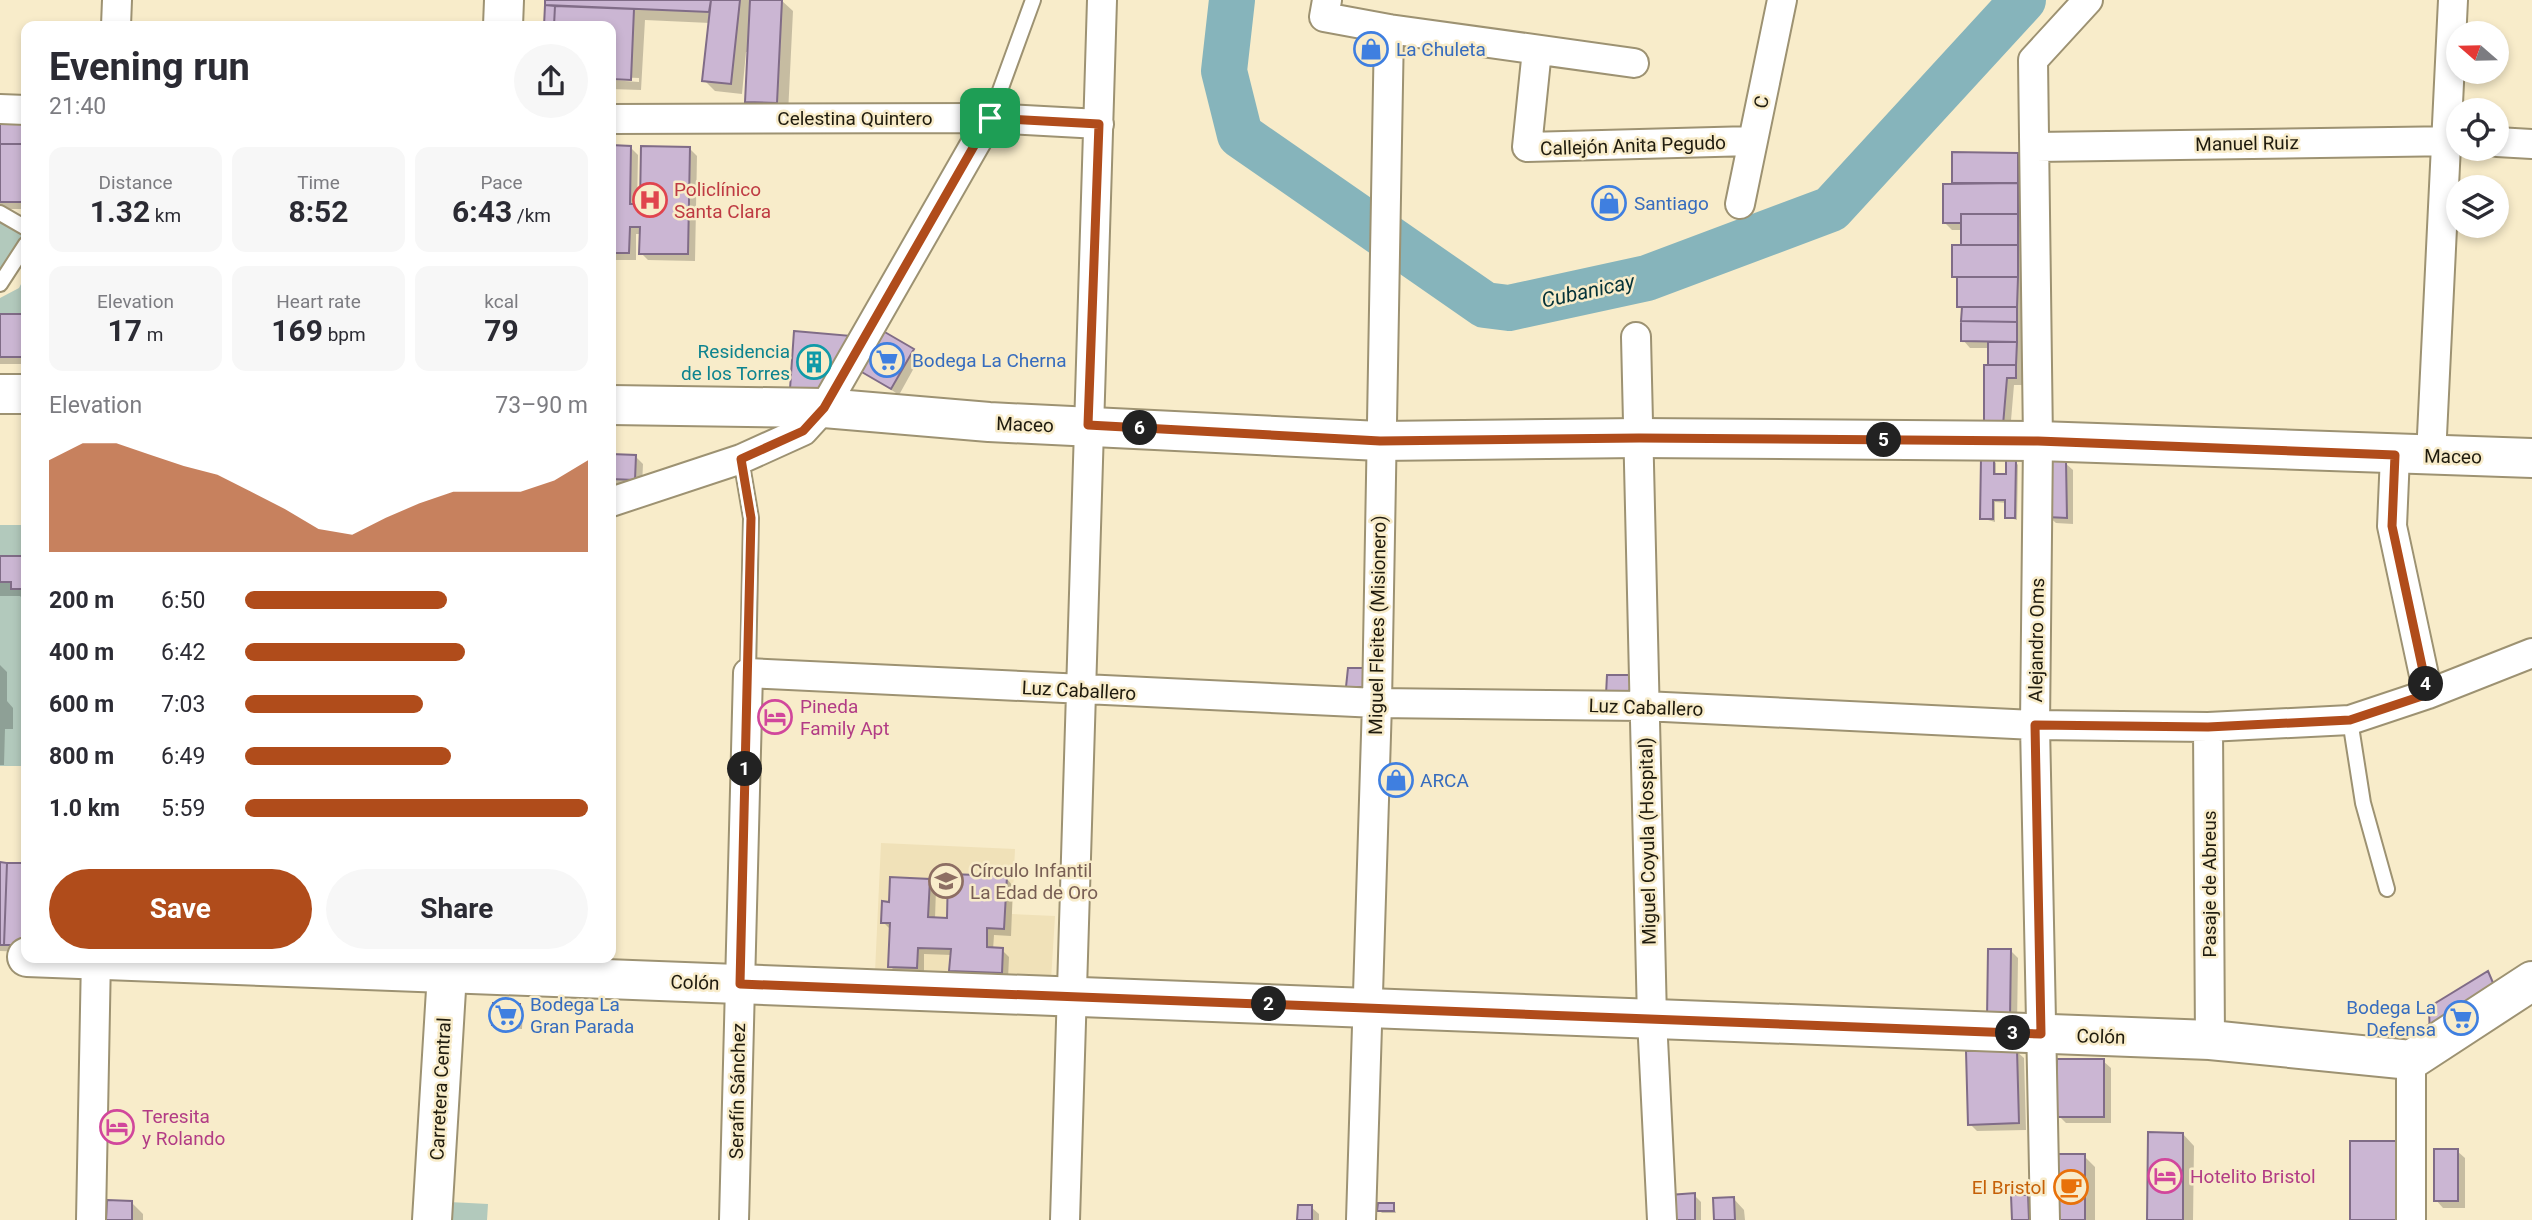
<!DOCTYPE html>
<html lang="en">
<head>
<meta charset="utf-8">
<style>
	body { margin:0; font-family:Roboto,sans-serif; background:#f7f7f7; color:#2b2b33; height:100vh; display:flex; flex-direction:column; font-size:26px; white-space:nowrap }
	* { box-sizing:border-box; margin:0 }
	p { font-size:23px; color:#7c7c81 }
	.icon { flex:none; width:38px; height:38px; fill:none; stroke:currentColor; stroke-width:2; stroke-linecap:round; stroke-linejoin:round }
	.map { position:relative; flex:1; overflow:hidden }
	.sheet { position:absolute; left:21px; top:21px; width:595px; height:942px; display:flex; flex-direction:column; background:#fff; border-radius:14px; box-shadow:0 4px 10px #0003 }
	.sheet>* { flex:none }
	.needle { width:46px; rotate:290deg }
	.tools { position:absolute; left:2446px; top:21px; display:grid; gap:14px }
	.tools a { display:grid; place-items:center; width:63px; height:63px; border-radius:50%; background:#fff; box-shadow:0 4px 10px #0003; font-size:35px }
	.pin { position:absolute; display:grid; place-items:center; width:60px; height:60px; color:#fff; margin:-30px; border-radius:14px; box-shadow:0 4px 10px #0006 }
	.km { position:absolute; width:35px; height:35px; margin:-18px; border-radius:50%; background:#222; color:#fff; font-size:19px; line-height:35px; text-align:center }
	.round { display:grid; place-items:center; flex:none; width:74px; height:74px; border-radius:37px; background:#f7f7f7 }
	.overview { display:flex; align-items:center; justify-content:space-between; height:119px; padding:0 28px }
	h1 { font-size:38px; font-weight:700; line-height:52px }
	.stats { display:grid; grid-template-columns:repeat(3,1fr); gap:10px; height:119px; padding:7px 28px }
	.stats div { display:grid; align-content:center; border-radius:14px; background:#f7f7f7; text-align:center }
	.stats b { font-size:30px; font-weight:700 }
	.stats small { font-size:19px; font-weight:400 }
	.stats p { font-size:19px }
	.chart { height:196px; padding:14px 28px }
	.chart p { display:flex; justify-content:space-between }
	.chart svg { width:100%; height:126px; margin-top:7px; fill:#b04c1b; opacity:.7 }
	.action { display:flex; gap:14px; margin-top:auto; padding:14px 28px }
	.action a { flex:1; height:80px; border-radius:42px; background:#b04c1b; color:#fff; font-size:28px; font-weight:700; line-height:80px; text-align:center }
	.action a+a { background:#f7f7f7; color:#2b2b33 }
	ul { padding:0 28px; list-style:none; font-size:23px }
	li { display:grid; grid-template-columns:112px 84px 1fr; align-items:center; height:52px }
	li i { height:18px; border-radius:9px; background:#b04c1b }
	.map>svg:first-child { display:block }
</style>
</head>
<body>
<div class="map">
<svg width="2532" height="1220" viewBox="0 0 2532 1220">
	<rect width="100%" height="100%" fill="#f8ecca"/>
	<path fill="#f0e1b8" d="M 881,843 L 1015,849 L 1012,914 L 1055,916 L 1051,980 L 875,972 Z"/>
	<path fill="#b2c9bc" d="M 0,220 L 26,235 L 0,274 Z
		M 26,274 L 26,314 L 0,314 L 0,298 L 19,288 Z
		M 0,525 L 26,525 L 26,766 L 0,766 Z
		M 449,1202 L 488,1204 L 487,1220 L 448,1220 Z"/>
	<path fill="#0003" d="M 547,0 L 781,0 L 793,11 L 788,114 L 758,112 L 747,101 L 749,52 L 746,52 L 742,94 L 715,91 L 704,80 L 710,23 L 645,20 L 641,90 L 611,89 L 611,80 L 639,82 L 639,78 L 611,77 L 611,26 L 546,26 Z
		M 0,125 L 26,126 L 26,209 L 0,209 Z
		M 611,147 L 630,147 L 638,155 L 637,206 L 642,206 L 689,148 L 697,156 L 695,261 L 648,260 L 641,253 L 641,234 L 636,234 L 636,260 L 611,260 Z
		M 1954,154 L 2017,154 L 2024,162 L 2023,385 L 2014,385 L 2010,432 L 1993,432 L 1990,348 L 1970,348 L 1963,340 L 1963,311 L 1959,306 L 1959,282 L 1954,276 L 1963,247 L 1963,230 L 1952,230 L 1945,223 L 1953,185 Z
		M 0,316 L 26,316 L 26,364 L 0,364 Z
		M 913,350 L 920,357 L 899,395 L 863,371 Z
		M 611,456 L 636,457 L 643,464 L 642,486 L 611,485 Z
		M 1993,460 L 1996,463 L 1996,476 L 2008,476 L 2015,461 L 2018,465 L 2017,520 L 2006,517 L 2007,503 L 1995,502 L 1995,522 L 1981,518 Z
		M 2065,463 L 2073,470 L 2073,524 L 2056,523 L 2048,516 Z
		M 0,558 L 26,558 L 26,602 L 20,596 L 0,596 Z
		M 0,665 L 7,672 L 7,701 L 13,708 L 13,729 L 5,729 L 4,765 L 0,765 Z
		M 0,864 L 26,865 L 26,952 L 0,951 Z
		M 1006,878 L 1013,886 L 1011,936 L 994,935 L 993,950 L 1002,950 L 1009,957 L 1008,979 L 958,977 L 951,970 L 952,955 L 924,954 L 924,974 L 897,973 L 890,966 L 891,930 L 883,922 L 891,904 L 929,880 L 936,888 L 935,919 L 948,920 Z
		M 2011,951 L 2018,958 L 2017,1026 L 1996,1026 Z
		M 519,1006 L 523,1009 L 522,1029 L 497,1028 L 493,1024 Z
		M 2016,1051 L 2024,1058 L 2026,1130 L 1977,1131 L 1970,1124 Z
		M 2103,1061 L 2111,1068 L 2111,1123 L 2066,1123 L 2059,1116 Z
		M 2183,1134 L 2194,1146 L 2193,1220 L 2149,1220 Z
		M 2457,1151 L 2465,1158 L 2465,1208 L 2443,1208 L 2436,1200 Z
		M 2084,1156 L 2095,1167 L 2095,1220 L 2059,1220 Z
		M 1694,1195 L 1701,1202 L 1701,1220 L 1671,1220 Z
		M 2028,1197 L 2031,1200 L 2032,1220 L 2014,1220 Z
		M 1733,1198 L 1744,1210 L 1745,1220 L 1716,1220 Z
		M 131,1202 L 143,1214 L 143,1220 L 108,1220 Z
		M 1393,1204 L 1396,1213 L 1382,1213 L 1379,1210 Z
		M 1311,1207 L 1319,1214 L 1319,1220 L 1299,1220 Z"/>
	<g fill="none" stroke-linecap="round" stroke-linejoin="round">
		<path stroke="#86b4bb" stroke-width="46" d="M 1232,0 L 1224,71 L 1240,135 L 1485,305 L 1509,308 L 1647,278 L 1831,209 L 2023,0"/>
	</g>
	<path fill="#cbb6d3" stroke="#806c87" stroke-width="2" d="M 545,0 L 711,0 L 709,12 L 545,5 Z
		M 711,0 L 740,0 L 731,84 L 702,81 Z
		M 750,0 L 782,0 L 777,103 L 745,102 Z
		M 545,5 L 555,6 L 554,26 L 544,26 Z
		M 555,6 L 634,9 L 631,80 L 611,79 L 611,26 L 554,26 Z
		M 1365,37 L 1379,38 L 1377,62 L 1363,61 Z
		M 0,123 L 25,123 L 25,144 L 0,144 Z
		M 0,144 L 26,144 L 26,202 L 0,202 Z
		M 611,145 L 631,146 L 630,204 L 640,204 L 641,146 L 690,147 L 688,254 L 639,254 L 640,227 L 630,227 L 629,253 L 611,253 Z
		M 1952,152 L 2018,153 L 2018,183 L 1952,183 Z
		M 2018,183 L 2018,214 L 1961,214 L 1961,223 L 1943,223 L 1943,184 Z
		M 1961,214 L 2018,214 L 2018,245 L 1961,245 Z
		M 1952,245 L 2018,245 L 2018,277 L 1952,277 Z
		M 1957,277 L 2018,277 L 2017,307 L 1957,307 Z
		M 1962,307 L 2017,307 L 2017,322 L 1961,321 Z
		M 0,314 L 26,314 L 26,357 L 0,357 Z
		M 1961,321 L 2017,322 L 2017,342 L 1961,341 Z
		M 794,331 L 852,336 L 818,391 L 790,389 Z
		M 883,331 L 914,349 L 891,389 L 860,371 Z
		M 1988,342 L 2017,342 L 2016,365 L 1988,365 Z
		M 1984,365 L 2016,365 L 2016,378 L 2007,378 L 2003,425 L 1984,425 Z
		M 611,454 L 636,455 L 635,480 L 611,479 Z
		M 1981,458 L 1994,458 L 1994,474 L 2006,474 L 2006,460 L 2016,460 L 2015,518 L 2005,518 L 2005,500 L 1993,500 L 1993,519 L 1980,519 Z
		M 2051,460 L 2066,461 L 2067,518 L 2047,517 Z
		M 0,556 L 26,556 L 26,589 L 11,589 L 11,582 L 0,582 Z
		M 1348,668 L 1363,668 L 1364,687 L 1346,687 Z
		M 1607,675 L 1634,675 L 1634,695 L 1606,695 Z
		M 0,862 L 7,863 L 4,945 L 0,945 Z
		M 7,863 L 26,863 L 24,917 L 26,917 L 26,945 L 4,945 Z
		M 948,874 L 1007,876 L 1004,929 L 987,928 L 987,947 L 1003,948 L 1002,973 L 949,971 L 951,949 L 918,948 L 917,968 L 888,967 L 890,923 L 881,923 L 882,901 L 889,902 L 890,877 L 930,879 L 928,917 L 947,918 Z
		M 1988,949 L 2011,949 L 2010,1019 L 1987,1019 Z
		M 2488,971 L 2499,997 L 2430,1043 L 2429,1007 Z
		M 493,1003 L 520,1004 L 519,1026 L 492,1025 Z
		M 2017,1049 L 2019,1123 L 1968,1125 L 1966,1051 Z
		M 2057,1059 L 2104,1059 L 2104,1117 L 2057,1117 Z
		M 2148,1132 L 2183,1133 L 2183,1220 L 2147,1220 Z
		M 2350,1141 L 2399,1141 L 2398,1220 L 2350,1220 Z
		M 2434,1149 L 2458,1149 L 2458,1201 L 2434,1201 Z
		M 2057,1154 L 2085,1154 L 2085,1220 L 2057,1220 Z
		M 1695,1193 L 1695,1220 L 1669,1220 L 1669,1195 Z
		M 2011,1195 L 2028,1195 L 2029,1220 L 2012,1220 Z
		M 1734,1197 L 1735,1220 L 1714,1220 L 1713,1198 Z
		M 107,1200 L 132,1201 L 132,1220 L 106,1220 Z
		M 1378,1203 L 1394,1203 L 1394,1211 L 1377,1211 Z
		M 1298,1205 L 1312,1205 L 1312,1220 L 1297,1220 Z"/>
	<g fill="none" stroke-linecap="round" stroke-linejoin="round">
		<g stroke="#9d9272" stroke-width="18">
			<path id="lane" d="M 990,118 L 1033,0
				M 0,213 L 26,228
				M 0,284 L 26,244
				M 741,459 L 751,518 L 748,673
				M 2350,720 L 2363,803 L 2387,889"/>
		</g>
		<g stroke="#9d9272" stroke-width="32">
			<path id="street" d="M 1327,0 L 1324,17 L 1389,29 L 1634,63
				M 116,26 L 117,0
				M 1537,50 L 1527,147 L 1752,141
				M 0,109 L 26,110
				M 611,119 L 990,118 L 1099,124
				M 2497,142 L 2532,144
				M 2036,147 L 2459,141
				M 1740,204 L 1782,0
				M 1636,337 L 1652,1019 L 1662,1220
				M 2395,455 L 2392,526 L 2428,694
				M 2431,456 L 2453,0
				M 611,502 L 741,459 L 803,431 L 824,408 L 990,118
				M 2208,727 L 2210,1040
				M 2411,1060 L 2411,1220
				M 91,1220 L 96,957
				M 734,1220 L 748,673 L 1377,703 L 1644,706 L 2035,725 L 2208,727 L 2350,720 L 2428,694 L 2532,653
				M 1065,1220 L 1102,0
				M 1361,1220 L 1377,703 L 1389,29
				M 2045,1220 L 2035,725 L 2038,441 L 2033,60 L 2088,0"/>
		</g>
		<g stroke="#9d9272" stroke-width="42">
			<path id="secondary" d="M 0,394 L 26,394
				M 611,405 L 824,408 L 989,422 L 1380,441 L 1639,438 L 2038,441 L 2532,458
				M 27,957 L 2210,1040 L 2411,1060 L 2532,981"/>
		</g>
		<g stroke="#9d9272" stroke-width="42">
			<path id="primary" d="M 503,26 L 504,0
				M 432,1220 L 448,957"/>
		</g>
		<use href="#lane" stroke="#fff" stroke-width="14"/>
		<use href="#street" stroke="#fff" stroke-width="28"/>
		<use href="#secondary" stroke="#fff" stroke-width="38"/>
		<use href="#primary" stroke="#fff" stroke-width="38"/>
	</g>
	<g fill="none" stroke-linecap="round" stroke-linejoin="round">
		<g stroke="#fff" stroke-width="14">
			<path id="route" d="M 990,118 L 1099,124 L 1088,425 L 1380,441 L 1639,438 L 2038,441 L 2395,455 L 2392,526 L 2428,694 L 2350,720 L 2208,727 L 2035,725 L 2041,1034 L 740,984 L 751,518 L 741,459 L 803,431 L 824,408 Z"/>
		</g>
		<use href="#route" stroke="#b04c1b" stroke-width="9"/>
	</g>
	<defs>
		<g id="shop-ring" transform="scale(1.75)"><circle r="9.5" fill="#f8ecca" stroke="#3f7fe0" stroke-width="1.5"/><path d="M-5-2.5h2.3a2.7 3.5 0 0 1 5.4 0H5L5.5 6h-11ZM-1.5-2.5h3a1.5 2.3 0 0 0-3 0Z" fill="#3f7fe0"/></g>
		<g id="hospital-ring" transform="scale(1.75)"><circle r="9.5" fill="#f8ecca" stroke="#e0444e" stroke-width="1.5"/><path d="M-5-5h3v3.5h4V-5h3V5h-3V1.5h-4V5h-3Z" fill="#e0444e"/></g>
		<g id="supermarket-ring" transform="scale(1.75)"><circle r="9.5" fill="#f8ecca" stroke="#3f7fe0" stroke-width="1.5"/><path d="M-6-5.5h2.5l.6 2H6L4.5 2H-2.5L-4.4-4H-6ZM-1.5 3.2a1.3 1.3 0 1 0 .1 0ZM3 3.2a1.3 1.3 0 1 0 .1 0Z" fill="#3f7fe0"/></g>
		<g id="building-ring" transform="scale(1.75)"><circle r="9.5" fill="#f8ecca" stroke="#0f9aa8" stroke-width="1.5"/><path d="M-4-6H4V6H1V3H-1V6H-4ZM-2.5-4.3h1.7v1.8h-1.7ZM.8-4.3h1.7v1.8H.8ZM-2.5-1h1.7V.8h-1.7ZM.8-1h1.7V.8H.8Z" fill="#0f9aa8"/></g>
		<g id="hotel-ring" transform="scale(1.75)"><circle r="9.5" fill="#f8ecca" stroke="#d1479c" stroke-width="1.5"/><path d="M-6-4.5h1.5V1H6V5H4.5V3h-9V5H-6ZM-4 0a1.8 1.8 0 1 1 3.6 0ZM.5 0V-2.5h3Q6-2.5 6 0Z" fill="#d1479c"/></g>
		<g id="school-ring" transform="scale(1.75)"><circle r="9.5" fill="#f8ecca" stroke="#8d6e63" stroke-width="1.5"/><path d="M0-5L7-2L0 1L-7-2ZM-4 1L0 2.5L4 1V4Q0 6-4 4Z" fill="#8d6e63"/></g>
		<g id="cafe-ring" transform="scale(1.75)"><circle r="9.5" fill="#f8ecca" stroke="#e8710a" stroke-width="1.5"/><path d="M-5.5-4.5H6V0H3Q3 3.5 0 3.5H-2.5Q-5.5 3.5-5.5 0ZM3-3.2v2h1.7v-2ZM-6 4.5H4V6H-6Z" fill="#e8710a"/></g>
	</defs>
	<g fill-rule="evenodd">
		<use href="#shop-ring" x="1371" y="49"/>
		<use href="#hospital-ring" x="650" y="200"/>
		<use href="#shop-ring" x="1609" y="203"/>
		<use href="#supermarket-ring" x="887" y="360"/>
		<use href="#building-ring" x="814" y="362"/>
		<use href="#hotel-ring" x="775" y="717"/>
		<use href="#shop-ring" x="1396" y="780"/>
		<use href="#school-ring" x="946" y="881"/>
		<use href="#supermarket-ring" x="506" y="1015"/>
		<use href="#supermarket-ring" x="2461" y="1018"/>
		<use href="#hotel-ring" x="117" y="1127"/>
		<use href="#hotel-ring" x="2165" y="1176"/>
		<use href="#cafe-ring" x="2071" y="1187"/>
	</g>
	<g text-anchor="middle" stroke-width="5" stroke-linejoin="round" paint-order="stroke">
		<g font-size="19" fill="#366cbe" stroke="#f8ecca" text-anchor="start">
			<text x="1396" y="56">La Chuleta</text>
			<text x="1634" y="210">Santiago</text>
			<text x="912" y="367">Bodega La Cherna</text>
			<text x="1420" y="787">ARCA</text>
			<text x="530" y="1011">Bodega La<tspan x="530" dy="22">Gran Parada</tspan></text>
			<text x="2436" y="1014" text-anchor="end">Bodega La<tspan x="2436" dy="22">Defensa</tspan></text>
		</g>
		<g font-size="19" fill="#1f1b0e" stroke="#f8ecca">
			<text transform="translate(1761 102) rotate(-78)" y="7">C</text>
			<text x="855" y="125">Celestina Quintero</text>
			<text transform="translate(2247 143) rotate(-1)" y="7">Manuel Ruiz</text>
			<text transform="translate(1633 145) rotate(-2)" y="7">Callejón Anita Pegudo</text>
			<text transform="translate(1025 424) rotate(2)" y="7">Maceo</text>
			<text transform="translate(2453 456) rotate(1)" y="7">Maceo</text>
			<text transform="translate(1377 625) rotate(-89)" y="7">Miguel Fleites (Misionero)</text>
			<text transform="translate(2036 640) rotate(-89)" y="7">Alejandro Oms</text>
			<text transform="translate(1079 690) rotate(3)" y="7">Luz Caballero</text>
			<text transform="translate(1646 707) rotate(2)" y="7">Luz Caballero</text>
			<text transform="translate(1647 841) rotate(-91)" y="7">Miguel Coyula (Hospital)</text>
			<text transform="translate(2209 884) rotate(-90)" y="7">Pasaje de Abreus</text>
			<text transform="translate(695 982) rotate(2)" y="7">Colón</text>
			<text transform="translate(2101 1036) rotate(2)" y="7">Colón</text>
			<text transform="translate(440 1089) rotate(-87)" y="7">Carretera Central</text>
			<text transform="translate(737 1091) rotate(-89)" y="7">Serafín Sánchez</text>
		</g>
		<g font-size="19" fill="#be3a42" stroke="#f8ecca" text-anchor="start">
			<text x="674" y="196">Policlínico<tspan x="674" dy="22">Santa Clara</tspan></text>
		</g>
		<g font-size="19" fill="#0d838f" stroke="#f8ecca" text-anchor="end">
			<text x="790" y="358">Residencia<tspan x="790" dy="22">de los Torres</tspan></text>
		</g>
		<g font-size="19" fill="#b23c85" stroke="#f8ecca" text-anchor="start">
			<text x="800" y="713">Pineda<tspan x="800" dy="22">Family Apt</tspan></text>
			<text x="142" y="1123">Teresita<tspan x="142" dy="22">y Rolando</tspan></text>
			<text x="2190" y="1183">Hotelito Bristol</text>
		</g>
		<g font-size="19" fill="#785e54" stroke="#f8ecca" text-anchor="start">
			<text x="970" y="877">Círculo Infantil<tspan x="970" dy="22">La Edad de Oro</tspan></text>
		</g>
		<g font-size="19" fill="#c56008" stroke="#f8ecca" text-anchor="end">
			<text x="2046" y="1194">El Bristol</text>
		</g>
		<g font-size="21" font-style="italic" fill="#043238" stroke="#f8ecca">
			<text transform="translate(1588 291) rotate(-12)" y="7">Cubanicay</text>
		</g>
	</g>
</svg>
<div class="tools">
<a><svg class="needle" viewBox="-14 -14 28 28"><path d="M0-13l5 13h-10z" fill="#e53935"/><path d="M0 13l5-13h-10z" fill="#7c7c81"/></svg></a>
<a><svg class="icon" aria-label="locate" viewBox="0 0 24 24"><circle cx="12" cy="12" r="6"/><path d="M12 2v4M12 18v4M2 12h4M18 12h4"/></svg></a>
<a><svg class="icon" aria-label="layers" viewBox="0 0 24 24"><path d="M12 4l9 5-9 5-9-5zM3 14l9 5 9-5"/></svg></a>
</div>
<div class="pin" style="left:990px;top:118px;background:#1e9e55"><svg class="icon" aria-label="arrive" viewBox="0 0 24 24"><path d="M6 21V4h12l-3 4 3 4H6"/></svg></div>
<b class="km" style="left:745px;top:769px">1</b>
<b class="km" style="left:1269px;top:1004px">2</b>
<b class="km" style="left:2013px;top:1033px">3</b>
<b class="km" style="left:2426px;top:684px">4</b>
<b class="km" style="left:1884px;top:440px">5</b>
<b class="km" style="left:1140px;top:428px">6</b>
<section class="sheet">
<div class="overview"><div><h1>Evening run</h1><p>21:40</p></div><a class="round"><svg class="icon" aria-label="share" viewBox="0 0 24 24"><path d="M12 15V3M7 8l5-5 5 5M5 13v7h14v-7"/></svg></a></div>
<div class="stats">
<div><p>Distance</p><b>1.32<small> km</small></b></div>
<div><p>Time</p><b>8:52</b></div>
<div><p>Pace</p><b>6:43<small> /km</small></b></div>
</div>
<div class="stats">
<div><p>Elevation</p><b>17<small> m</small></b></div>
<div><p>Heart rate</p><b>169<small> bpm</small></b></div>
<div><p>kcal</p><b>79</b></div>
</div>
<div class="chart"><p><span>Elevation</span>73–90 m</p>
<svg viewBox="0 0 160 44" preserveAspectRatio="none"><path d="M0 44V12L10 6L20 6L30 10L40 14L50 17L60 23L70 29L80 36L90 38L100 32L110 27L120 23L130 23L140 23L150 19L160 12V44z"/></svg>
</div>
<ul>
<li><b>200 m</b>6:50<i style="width:59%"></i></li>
<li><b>400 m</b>6:42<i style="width:64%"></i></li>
<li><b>600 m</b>7:03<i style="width:52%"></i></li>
<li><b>800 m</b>6:49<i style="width:60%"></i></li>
<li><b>1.0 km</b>5:59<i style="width:100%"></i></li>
</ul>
<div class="action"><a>Save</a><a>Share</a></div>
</section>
</div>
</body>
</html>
